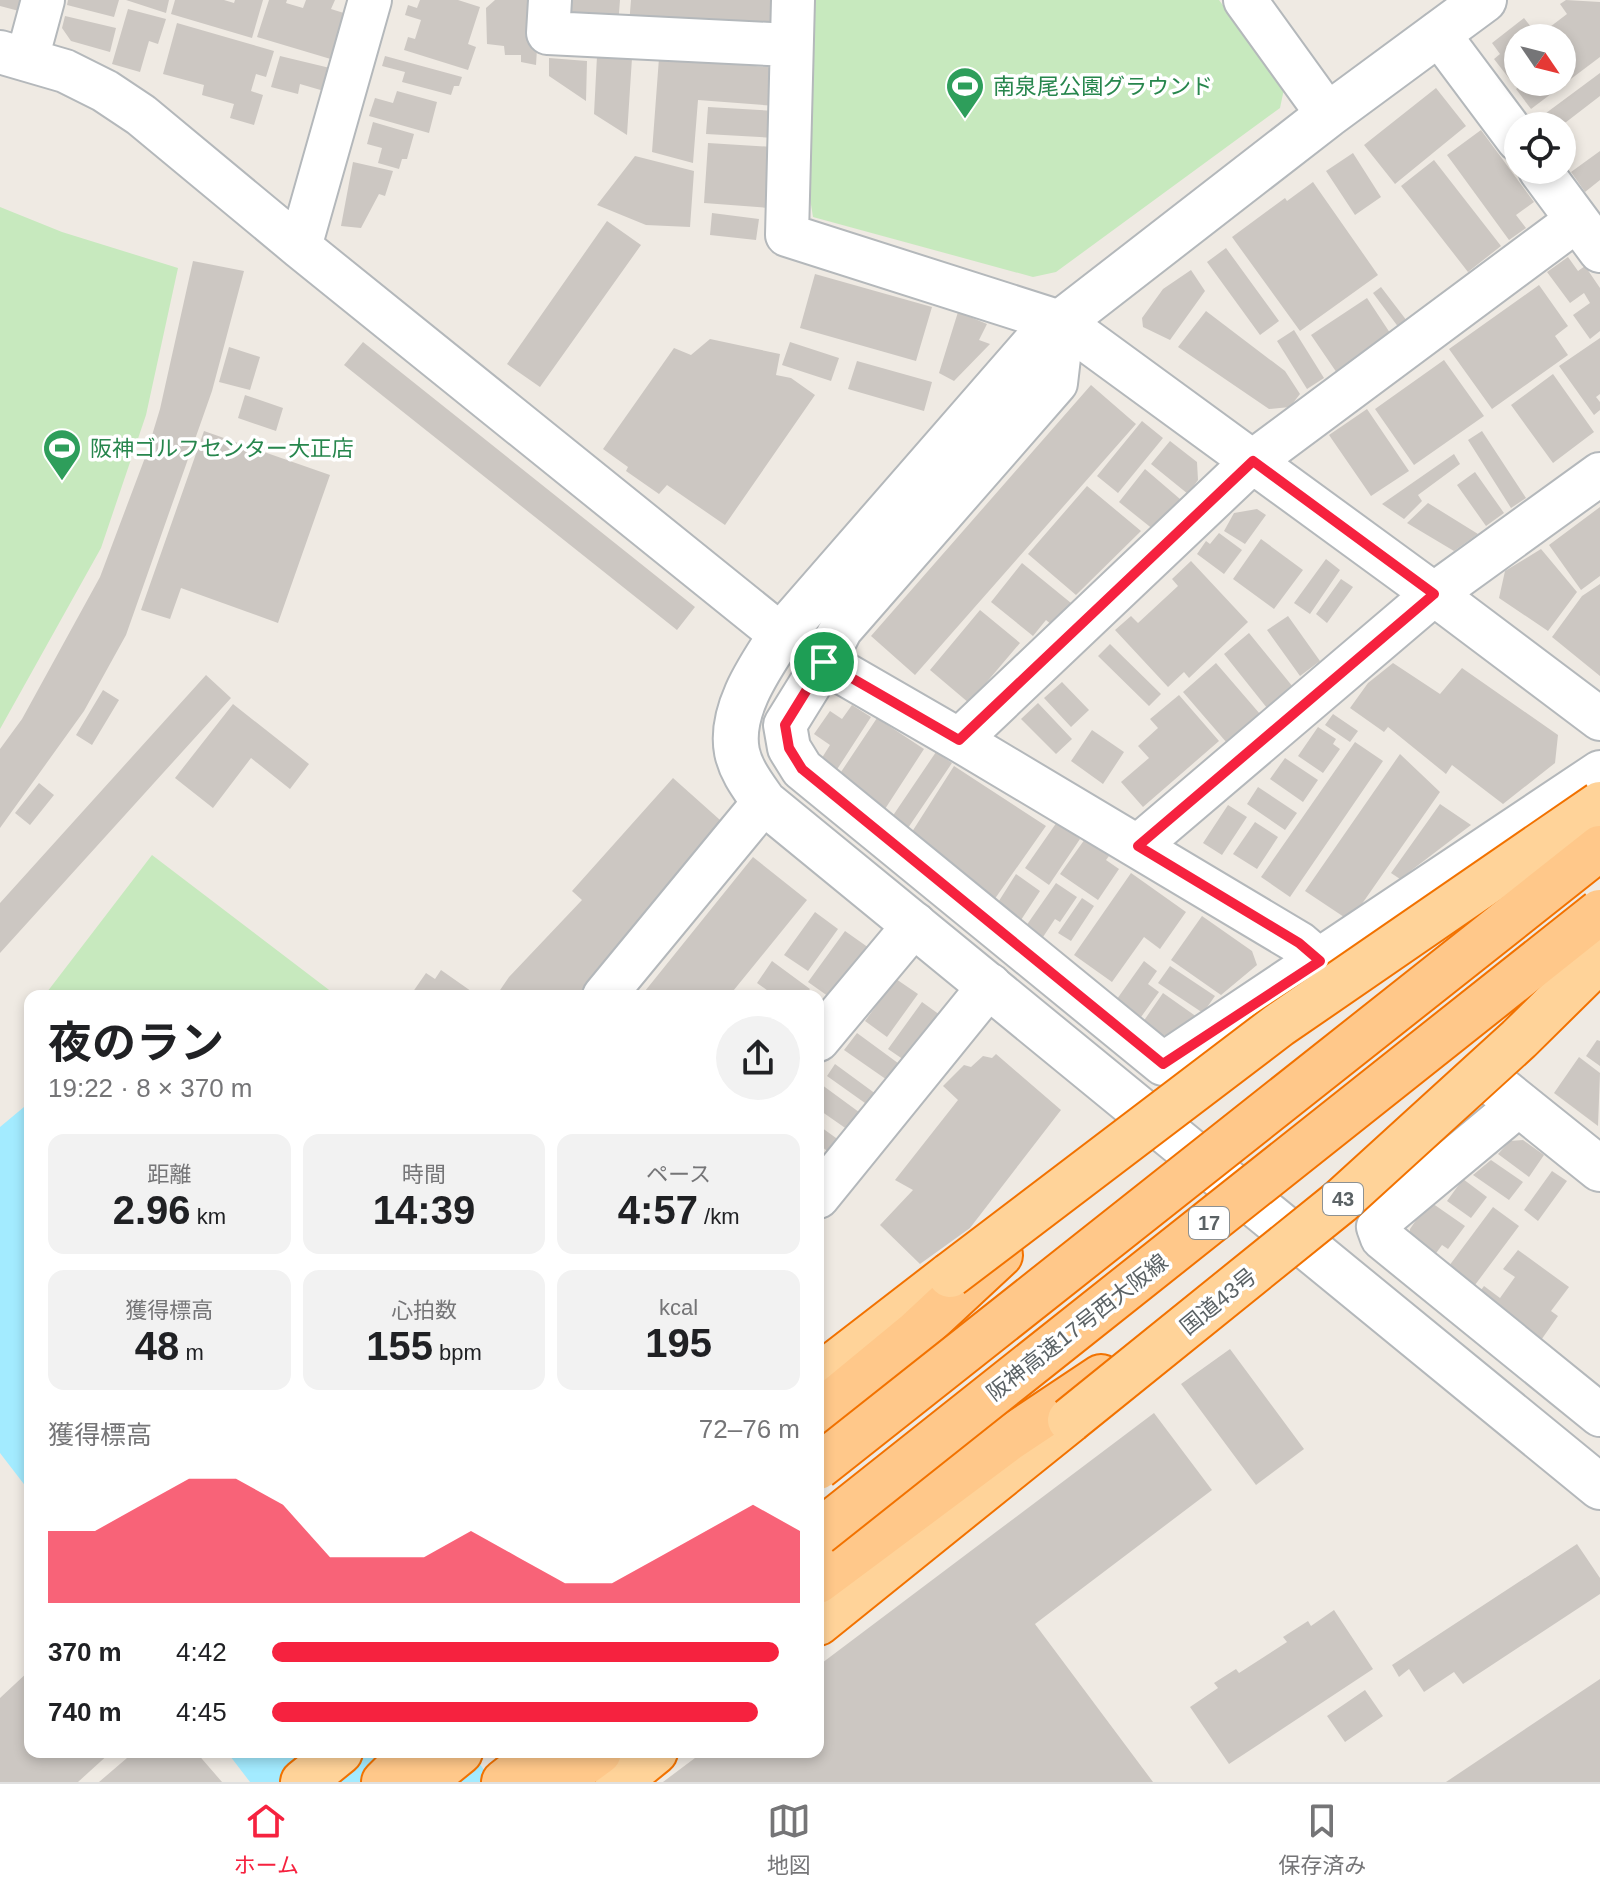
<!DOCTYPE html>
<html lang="ja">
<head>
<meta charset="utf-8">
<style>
	body { margin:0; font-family:Helvetica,"Noto Sans JP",sans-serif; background:#f2f2f2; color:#202124; height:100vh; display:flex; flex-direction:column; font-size:30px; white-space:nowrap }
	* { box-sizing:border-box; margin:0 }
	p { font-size:26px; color:#757577 }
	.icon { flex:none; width:44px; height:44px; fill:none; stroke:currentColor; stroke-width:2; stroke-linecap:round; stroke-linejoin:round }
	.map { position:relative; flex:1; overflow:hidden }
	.details { position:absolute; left:24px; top:990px; width:800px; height:768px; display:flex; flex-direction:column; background:#fff; border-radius:16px; box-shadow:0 4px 12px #0003 }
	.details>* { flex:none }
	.needle { width:52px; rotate:125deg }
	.tools { position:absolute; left:1504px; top:24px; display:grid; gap:16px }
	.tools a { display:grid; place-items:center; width:72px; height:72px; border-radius:50%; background:#fff; box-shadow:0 4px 12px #0003; font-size:40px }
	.pin { position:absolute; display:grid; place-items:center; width:68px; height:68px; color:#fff; margin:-34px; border:4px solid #fff; border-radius:50%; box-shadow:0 2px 8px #0007 }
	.round { display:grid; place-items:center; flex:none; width:84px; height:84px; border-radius:42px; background:#f2f2f2 }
	.overview { display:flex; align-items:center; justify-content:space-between; height:136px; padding:0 24px }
	h1 { font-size:44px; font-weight:700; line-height:60px }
	.metrics { display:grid; grid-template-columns:repeat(3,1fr); gap:12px; height:136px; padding:8px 24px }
	.metrics div { display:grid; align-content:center; border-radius:16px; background:#f2f2f2; text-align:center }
	.metrics b { font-size:40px; font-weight:700 }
	.metrics small { font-size:22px; font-weight:400 }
	.metrics p { font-size:22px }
	.chart { height:224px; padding:16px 24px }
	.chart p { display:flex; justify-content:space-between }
	.chart svg { width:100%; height:144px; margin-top:8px; fill:#f6223f; opacity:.7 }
	ul { padding:0 24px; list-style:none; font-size:26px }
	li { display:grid; grid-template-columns:128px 96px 1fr; align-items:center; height:60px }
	li i { height:20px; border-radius:10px; background:#f6223f }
	.dock { display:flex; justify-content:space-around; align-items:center; height:112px; border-top:2px solid #e0e0e0; background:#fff; font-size:22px; color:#757577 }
	.dock a { display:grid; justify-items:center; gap:4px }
	.dock .on { color:#f6223f }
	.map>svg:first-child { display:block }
</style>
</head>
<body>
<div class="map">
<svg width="1600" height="1782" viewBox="0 0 1600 1782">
	<rect width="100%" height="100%" fill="#efeae3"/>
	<path fill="#c7e9be" d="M 813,0 L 1219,0 L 1284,89 L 1280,108 L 1056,272 L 1033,277 L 813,217 L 808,186 Z
		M 0,207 L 62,232 L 178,268 L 146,415 L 101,548 L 0,729 Z
		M 152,855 L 337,996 L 44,996 Z"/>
	<path fill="#a3ebff" d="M 30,1102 L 30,1492 L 0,1453 L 0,1127 Z
		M 227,1752 L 471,1752 L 493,1782 L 250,1782 Z"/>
	<path fill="#ccc7c2" d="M 0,0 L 22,0 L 19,11 L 0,6 Z
		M 68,0 L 119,0 L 114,17 L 67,5 Z
		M 126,0 L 169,0 L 166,13 Z
		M 175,0 L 224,0 L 234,3 L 235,0 L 263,0 L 252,38 L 171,14 Z
		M 269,0 L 287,0 L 286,3 L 303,8 L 306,0 L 335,0 L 331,9 L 347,14 L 334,60 L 257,37 Z
		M 420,0 L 458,0 L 480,7 L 468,44 L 476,47 L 468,70 L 404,50 L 408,37 L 415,39 L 421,20 L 405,15 L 408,5 L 417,8 Z
		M 495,0 L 540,0 L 536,65 L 521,62 L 521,55 L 505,55 L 504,46 L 487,44 L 486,8 Z
		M 571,0 L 620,0 L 618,26 L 570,15 Z
		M 631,0 L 787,0 L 785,24 L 629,25 Z
		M 1566,0 L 1600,2 L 1600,57 L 1531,109 L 1516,89 L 1524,82 L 1562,82 L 1562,38 L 1518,38 L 1518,76 L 1511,81 L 1494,59 L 1500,54 L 1492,43 L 1524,18 L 1538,36 L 1567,14 L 1560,4 Z
		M 128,9 L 166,19 L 158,44 L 149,41 L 140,72 L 112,64 Z
		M 65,16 L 116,28 L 110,52 L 71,41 L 62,28 Z
		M 177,23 L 274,51 L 266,77 L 256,74 L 251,91 L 263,95 L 254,125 L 230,118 L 234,104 L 202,95 L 204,85 L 163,74 Z
		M 280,56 L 330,68 L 324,91 L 300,84 L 298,94 L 271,87 Z
		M 385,56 L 462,77 L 459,86 L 454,86 L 451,95 L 402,82 L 405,72 L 382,66 Z
		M 597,56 L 632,58 L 627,135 L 594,114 Z
		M 549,58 L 587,61 L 586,101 L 549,76 Z
		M 659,58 L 779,68 L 776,106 L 698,100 L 693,163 L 652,152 Z
		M 1600,73 L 1600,96 L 1561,126 L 1543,126 L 1538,119 Z
		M 1436,88 L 1466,126 L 1395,184 L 1364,145 Z
		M 397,91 L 437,102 L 429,133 L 369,116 L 375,98 L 393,103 Z
		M 708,107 L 776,111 L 775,138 L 706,134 Z
		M 373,122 L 414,134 L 407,159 L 402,159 L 399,169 L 378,163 L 382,148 L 367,144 Z
		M 1481,130 L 1534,202 L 1516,215 L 1526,228 L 1509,240 L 1447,155 Z
		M 708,143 L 773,147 L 769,208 L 704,203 Z
		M 1600,151 L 1600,180 L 1585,192 L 1571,172 Z
		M 1353,153 L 1381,197 L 1355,215 L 1326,171 Z
		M 635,156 L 694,171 L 690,227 L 646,225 L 597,205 Z
		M 1434,160 L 1501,246 L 1468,272 L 1401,186 Z
		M 353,162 L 393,171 L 385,196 L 379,194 L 361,228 L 341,226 Z
		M 1313,182 L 1378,275 L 1300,331 L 1232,237 L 1285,198 L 1287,201 Z
		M 712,213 L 759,219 L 756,240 L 710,235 Z
		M 607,221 L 641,245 L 540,387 L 507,364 Z
		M 1226,248 L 1279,321 L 1260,335 L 1207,262 Z
		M 1568,257 L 1578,271 L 1585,266 L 1600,288 L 1600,331 L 1590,339 L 1573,315 L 1590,303 L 1584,293 L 1570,303 L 1547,272 Z
		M 193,261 L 244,271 L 212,391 L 126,635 L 84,711 L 0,828 L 0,749 L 22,719 L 100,577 L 146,455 L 160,409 Z
		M 1191,270 L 1205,291 L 1170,340 L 1143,327 L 1142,318 L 1163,289 Z
		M 815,274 L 932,307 L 916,361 L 800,328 Z
		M 1539,285 L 1568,326 L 1555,336 L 1568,355 L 1492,409 L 1449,349 Z
		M 1381,287 L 1407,321 L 1399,328 L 1373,293 Z
		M 1367,298 L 1392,336 L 1337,373 L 1311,335 Z
		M 1206,311 L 1285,371 L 1300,394 L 1290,407 L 1269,409 L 1178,347 Z
		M 958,312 L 987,324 L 979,340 L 990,344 L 954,381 L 939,373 Z
		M 1294,330 L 1324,378 L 1307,389 L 1277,341 Z
		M 1600,338 L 1600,394 L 1596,397 L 1600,402 L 1600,410 L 1594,415 L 1559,366 Z
		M 710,339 L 780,354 L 776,375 L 791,378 L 815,395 L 725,525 L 667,485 L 659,494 L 626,471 L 628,467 L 603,449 L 674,348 L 691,355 Z
		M 363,342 L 695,607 L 677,630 L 344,365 Z
		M 790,342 L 839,358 L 831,381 L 782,365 Z
		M 229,347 L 260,357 L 250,390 L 219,382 Z
		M 1444,360 L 1484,416 L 1414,465 L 1375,409 Z
		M 857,361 L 932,382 L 924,411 L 848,389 Z
		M 1553,374 L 1594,432 L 1553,463 L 1511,405 Z
		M 1091,385 L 1136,424 L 915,675 L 871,636 Z
		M 245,395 L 283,408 L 276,431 L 238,418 Z
		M 1367,409 L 1409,471 L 1371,496 L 1329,435 Z
		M 1142,421 L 1163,438 L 1118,493 L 1097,476 Z
		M 204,431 L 330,475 L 278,623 L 181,588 L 170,619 L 141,610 Z
		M 1482,431 L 1526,498 L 1511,508 L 1468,440 Z
		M 1170,441 L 1197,462 L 1198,480 L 1188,494 L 1151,464 Z
		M 1454,454 L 1460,464 L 1418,495 L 1422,501 L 1404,519 L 1382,504 Z
		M 1145,469 L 1180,499 L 1154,530 L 1119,502 Z
		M 1475,472 L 1504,513 L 1486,526 L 1457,485 Z
		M 1087,486 L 1141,531 L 1076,595 L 1028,554 Z
		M 1428,503 L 1478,534 L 1454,551 L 1407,523 Z
		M 1600,507 L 1600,576 L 1581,590 L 1549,545 Z
		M 1257,509 L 1266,515 L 1245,544 L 1224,531 L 1234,513 Z
		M 1219,533 L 1242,550 L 1224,574 L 1197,554 L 1206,541 L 1210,544 Z
		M 1261,539 L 1303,570 L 1274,609 L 1233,579 Z
		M 1541,549 L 1577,592 L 1548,631 L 1499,598 L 1505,571 Z
		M 1326,559 L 1340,570 L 1310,614 L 1294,603 Z
		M 1191,561 L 1248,622 L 1189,678 L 1184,672 L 1168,687 L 1115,630 L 1131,616 L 1138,623 L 1178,586 L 1172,579 Z
		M 1022,563 L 1071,603 L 1053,626 L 1046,620 L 1033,636 L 991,602 Z
		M 1341,579 L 1353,587 L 1327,623 L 1316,614 Z
		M 1600,584 L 1600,676 L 1552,637 L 1582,596 Z
		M 980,610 L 1020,643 L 969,703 L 930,670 Z
		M 1288,616 L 1320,661 L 1300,676 L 1267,630 Z
		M 1249,633 L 1293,687 L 1267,708 L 1224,654 Z
		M 1110,644 L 1161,694 L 1149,706 L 1098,656 Z
		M 1216,663 L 1260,714 L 1227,743 L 1183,692 Z
		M 1393,663 L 1440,694 L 1462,668 L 1558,735 L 1555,763 L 1503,804 L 1452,765 L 1446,774 L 1388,727 L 1384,732 L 1350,708 L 1368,683 Z
		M 206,675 L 231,698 L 0,953 L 0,903 Z
		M 1062,682 L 1089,710 L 1071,727 L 1044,698 Z
		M 103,690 L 119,700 L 92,745 L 76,735 Z
		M 1179,695 L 1219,741 L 1143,807 L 1121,782 L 1149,758 L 1138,746 L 1158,728 L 1150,719 Z
		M 1038,703 L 1072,739 L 1056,754 L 1021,719 Z
		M 233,704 L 309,764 L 290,789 L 251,758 L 213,808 L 175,778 Z
		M 852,705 L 871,717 L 836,771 L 820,761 L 830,745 L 814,734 L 830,711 L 842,719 Z
		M 1333,714 L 1358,731 L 1350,742 L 1325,725 Z
		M 877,718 L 924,749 L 885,809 L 837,778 Z
		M 1318,727 L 1336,739 L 1333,744 L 1340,749 L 1323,773 L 1298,756 Z
		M 1092,730 L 1124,752 L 1103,784 L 1071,761 Z
		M 1355,742 L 1383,761 L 1290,897 L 1261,877 Z
		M 936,752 L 952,763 L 908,828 L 892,817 Z
		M 1400,754 L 1440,792 L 1350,921 L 1305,891 Z
		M 1285,758 L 1318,780 L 1303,802 L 1270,779 Z
		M 954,766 L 1046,826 L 994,900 L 910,835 Z
		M 673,778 L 729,828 L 589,996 L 496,996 L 509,977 L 582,900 L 572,891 Z
		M 39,783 L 54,795 L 30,825 L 15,813 Z
		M 1258,787 L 1297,813 L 1285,830 L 1247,804 Z
		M 1440,804 L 1471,825 L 1400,879 L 1391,873 Z
		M 1228,805 L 1247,817 L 1222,855 L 1203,843 Z
		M 1057,822 L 1080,839 L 1049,885 L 1025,868 Z
		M 1255,822 L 1278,837 L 1257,869 L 1233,854 Z
		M 1085,839 L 1109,856 L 1106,860 L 1119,869 L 1098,900 L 1060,874 Z
		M 753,857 L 807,900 L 729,996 L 641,996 Z
		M 1131,873 L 1186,912 L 1160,949 L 1144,937 L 1112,982 L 1074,955 Z
		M 1016,874 L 1040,891 L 1021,920 L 997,904 Z
		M 1056,883 L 1077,897 L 1060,922 L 1055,919 L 1043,937 L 1026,926 Z
		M 1082,898 L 1094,906 L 1071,941 L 1058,933 Z
		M 815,912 L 838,929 L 808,971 L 784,955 Z
		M 1202,916 L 1252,951 L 1257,965 L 1221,995 L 1171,960 Z
		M 845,931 L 869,948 L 832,999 L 808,982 Z
		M 772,961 L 810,989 L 804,996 L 775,996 L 757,983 Z
		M 1144,961 L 1157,971 L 1148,984 L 1159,992 L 1141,1017 L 1117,999 Z
		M 1170,966 L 1215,996 L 1203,1013 L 1158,983 Z
		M 441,970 L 478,996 L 410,996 L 426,973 L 435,979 Z
		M 896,979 L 918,994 L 887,1037 L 865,1021 Z
		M 1163,993 L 1197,1017 L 1188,1030 L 1162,1036 L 1143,1022 Z
		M 922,1002 L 940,1015 L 907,1062 L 888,1049 Z
		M 857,1033 L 902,1066 L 890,1082 L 844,1050 Z
		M 1597,1040 L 1600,1041 L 1600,1066 L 1586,1056 Z
		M 996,1054 L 1061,1110 L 970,1228 L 920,1264 L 880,1225 L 913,1190 L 895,1180 L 958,1100 L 943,1086 L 964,1065 L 971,1067 L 983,1056 L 992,1058 Z
		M 1579,1057 L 1600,1073 L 1598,1126 L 1554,1093 Z
		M 835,1064 L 880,1097 L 872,1108 L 827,1076 Z
		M 818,1082 L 863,1115 L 851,1132 L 818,1109 Z
		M 818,1125 L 843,1143 L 834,1156 L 818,1144 Z
		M 1523,1140 L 1544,1155 L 1529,1177 L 1498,1154 L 1510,1141 Z
		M 1491,1160 L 1523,1182 L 1509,1200 L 1473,1175 Z
		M 1552,1171 L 1567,1181 L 1538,1221 L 1524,1210 Z
		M 1463,1179 L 1487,1197 L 1471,1218 L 1447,1201 Z
		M 1429,1201 L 1465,1226 L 1448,1249 L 1442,1245 L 1434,1256 L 1410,1239 L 1410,1229 Z
		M 1493,1207 L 1519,1226 L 1472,1289 L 1446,1270 Z
		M 1518,1250 L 1569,1287 L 1551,1311 L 1558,1316 L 1539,1343 L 1475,1298 L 1484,1286 L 1500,1298 L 1515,1277 L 1503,1269 Z
		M 1230,1349 L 1304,1449 L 1256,1485 L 1181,1384 Z
		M 1154,1413 L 1212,1490 L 1035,1624 L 1153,1782 L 663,1782 L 703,1752 L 818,1752 L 818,1666 Z
		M 1577,1544 L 1600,1578 L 1600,1594 L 1463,1684 L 1454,1672 L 1424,1692 L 1409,1669 L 1399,1677 L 1392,1665 Z
		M 1334,1610 L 1373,1669 L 1229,1764 L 1190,1707 L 1218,1688 L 1214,1683 L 1236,1669 L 1239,1673 L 1287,1642 L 1283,1637 L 1308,1621 L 1311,1626 Z
		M 30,1670 L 30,1752 L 111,1752 L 78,1782 L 0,1782 L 0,1698 Z
		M 1600,1679 L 1600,1782 L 1446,1782 Z
		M 1365,1690 L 1383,1716 L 1345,1742 L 1327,1716 Z
		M 134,1752 L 196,1752 L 222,1782 L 99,1782 Z"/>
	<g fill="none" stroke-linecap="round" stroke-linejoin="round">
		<g stroke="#b4b8bb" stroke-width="46">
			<path id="minor" d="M 550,0 L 548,33 L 790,45
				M 793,0 L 787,235 L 1063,323 L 1434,594 L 1600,719
				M 1245,0 L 1328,115
				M 1438,33 L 1518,140
				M 0,52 L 65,71 L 105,91 L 141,115 L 300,247 L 781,635
				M 27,59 L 43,0
				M 1540,170 L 1600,251
				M 300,247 L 370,0
				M 1063,323 L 1056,383 L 841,629 L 824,662 L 785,725 L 789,748 L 802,769 L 1163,1064 L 1600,772
				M 824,662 L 959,740 L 1299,943 L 1320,961
				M 959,740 L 1253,461 L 1577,220
				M 1138,846 L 1434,594 L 1600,474
				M 604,996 L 764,802
				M 818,1040 L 915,924
				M 1520,1104 L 1388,1214 L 1378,1227 L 1382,1238 L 1600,1415
				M 818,1197 L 990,985"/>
		</g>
		<g stroke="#b4b8bb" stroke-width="48">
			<path id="tertiary" d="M 1484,0 L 1328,115 L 1038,340 L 781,635 C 760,667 729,711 737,752 C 741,771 753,786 764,802 L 1600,1487
				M 1488,1079 L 1600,1169"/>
		</g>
		<g stroke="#f27200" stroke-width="48">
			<path id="trunk" d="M 818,1377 L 950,1275
				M 818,1623 L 1070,1420
				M 303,1782 L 340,1752
				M 618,1782 L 655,1752"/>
		</g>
		<g stroke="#f27200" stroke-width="48">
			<path id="motorway" d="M 818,1414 L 915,1334 L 1000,1255
				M 818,1581 L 1008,1439 L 1101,1377
				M 384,1782 L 414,1752
				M 423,1782 L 460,1752
				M 504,1782 L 542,1752
				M 558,1782 L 599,1752"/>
		</g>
		<use href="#minor" stroke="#fff" stroke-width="42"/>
		<use href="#tertiary" stroke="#fff" stroke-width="44"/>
		<use href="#trunk" stroke="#ffd399" stroke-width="44"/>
		<use href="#motorway" stroke="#ffc88a" stroke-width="44"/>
		<g stroke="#f27200" stroke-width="48" stroke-linecap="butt">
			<path id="trunk-bridge" d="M 950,1275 L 1279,1025 L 1600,804
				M 1070,1420 L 1340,1202 L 1519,1039 L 1600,959"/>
		</g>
		<g stroke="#f27200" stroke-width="48" stroke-linecap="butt">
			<path id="motorway-bridge" d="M 818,1467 L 1600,848
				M 818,1533 L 1600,912"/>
		</g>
		<use href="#trunk-bridge" stroke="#ffd399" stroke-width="44"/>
		<use href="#motorway-bridge" stroke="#ffc88a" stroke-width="44"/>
	</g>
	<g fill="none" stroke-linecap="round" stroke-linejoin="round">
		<g stroke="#fff" stroke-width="16">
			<path id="route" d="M 1253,461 L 1434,594 L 1138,846 L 1299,943 L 1320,961 L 1163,1064 L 802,769 L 789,748 L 785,725 L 824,662 L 959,740 Z"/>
		</g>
		<use href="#route" stroke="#f6223f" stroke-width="10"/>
	</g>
	<defs>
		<g id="stadium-pin" transform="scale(2)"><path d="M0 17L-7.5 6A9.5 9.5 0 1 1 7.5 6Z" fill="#2e9e5b" stroke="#fff"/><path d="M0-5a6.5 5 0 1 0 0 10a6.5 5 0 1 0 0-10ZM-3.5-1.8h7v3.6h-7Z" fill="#fff"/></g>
	</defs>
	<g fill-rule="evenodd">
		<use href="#stadium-pin" x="965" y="86"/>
		<use href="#stadium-pin" x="62" y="448"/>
	</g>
	<g text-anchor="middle" stroke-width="7" stroke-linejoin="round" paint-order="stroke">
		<g fill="#fff" stroke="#8c9193" stroke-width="2">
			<rect x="1323" y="1183" width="40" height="32" rx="6"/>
			<rect x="1189" y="1207" width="40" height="32" rx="6"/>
		</g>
		<g font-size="20" font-weight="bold" fill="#5b6265">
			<text x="1343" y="1206">43</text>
			<text x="1209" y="1230">17</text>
		</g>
		<g font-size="22" fill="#27864d" stroke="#fff" text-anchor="start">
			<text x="993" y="94">南泉尾公園グラウンド</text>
			<text x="90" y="456">阪神ゴルフセンター大正店</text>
		</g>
		<g font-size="22" fill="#5b6265" stroke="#fff">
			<text transform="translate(1218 1301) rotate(-39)" y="8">国道43号</text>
			<text transform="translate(1077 1327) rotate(-38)" y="8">阪神高速17号西大阪線</text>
		</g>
	</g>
</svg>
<div class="tools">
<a><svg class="needle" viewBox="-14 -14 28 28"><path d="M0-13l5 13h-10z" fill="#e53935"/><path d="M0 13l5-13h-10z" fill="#757577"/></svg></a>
<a><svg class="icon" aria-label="locate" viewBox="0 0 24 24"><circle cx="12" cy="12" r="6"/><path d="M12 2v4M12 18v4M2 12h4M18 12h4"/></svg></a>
</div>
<div class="pin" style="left:824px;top:662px;background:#1e9e55"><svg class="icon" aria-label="arrive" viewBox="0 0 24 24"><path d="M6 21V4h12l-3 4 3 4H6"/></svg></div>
<section class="details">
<div class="overview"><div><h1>夜のラン</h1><p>19:22 · 8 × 370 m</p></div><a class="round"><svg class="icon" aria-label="share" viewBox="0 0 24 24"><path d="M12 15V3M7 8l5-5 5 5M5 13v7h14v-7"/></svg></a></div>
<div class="metrics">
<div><p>距離</p><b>2.96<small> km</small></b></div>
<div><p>時間</p><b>14:39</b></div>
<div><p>ペース</p><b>4:57<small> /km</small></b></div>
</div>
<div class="metrics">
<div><p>獲得標高</p><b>48<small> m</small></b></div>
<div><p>心拍数</p><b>155<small> bpm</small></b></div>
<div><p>kcal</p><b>195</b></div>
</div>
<div class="chart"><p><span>獲得標高</span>72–76 m</p>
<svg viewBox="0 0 160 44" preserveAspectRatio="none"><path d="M0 44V22L10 22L20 14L30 6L40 6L50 14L60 30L70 30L80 30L90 22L100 30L110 38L120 38L130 30L140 22L150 14L160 22V44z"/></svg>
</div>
<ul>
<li><b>370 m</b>4:42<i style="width:96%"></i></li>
<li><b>740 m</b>4:45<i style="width:92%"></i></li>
</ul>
</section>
</div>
<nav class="dock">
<a class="on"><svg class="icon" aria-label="home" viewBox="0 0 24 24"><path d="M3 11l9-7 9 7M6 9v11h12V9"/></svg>ホーム</a>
<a><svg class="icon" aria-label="map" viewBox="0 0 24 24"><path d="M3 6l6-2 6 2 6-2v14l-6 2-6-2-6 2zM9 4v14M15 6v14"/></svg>地図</a>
<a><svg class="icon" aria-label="saved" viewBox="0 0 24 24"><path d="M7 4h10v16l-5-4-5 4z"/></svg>保存済み</a>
</nav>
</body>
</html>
